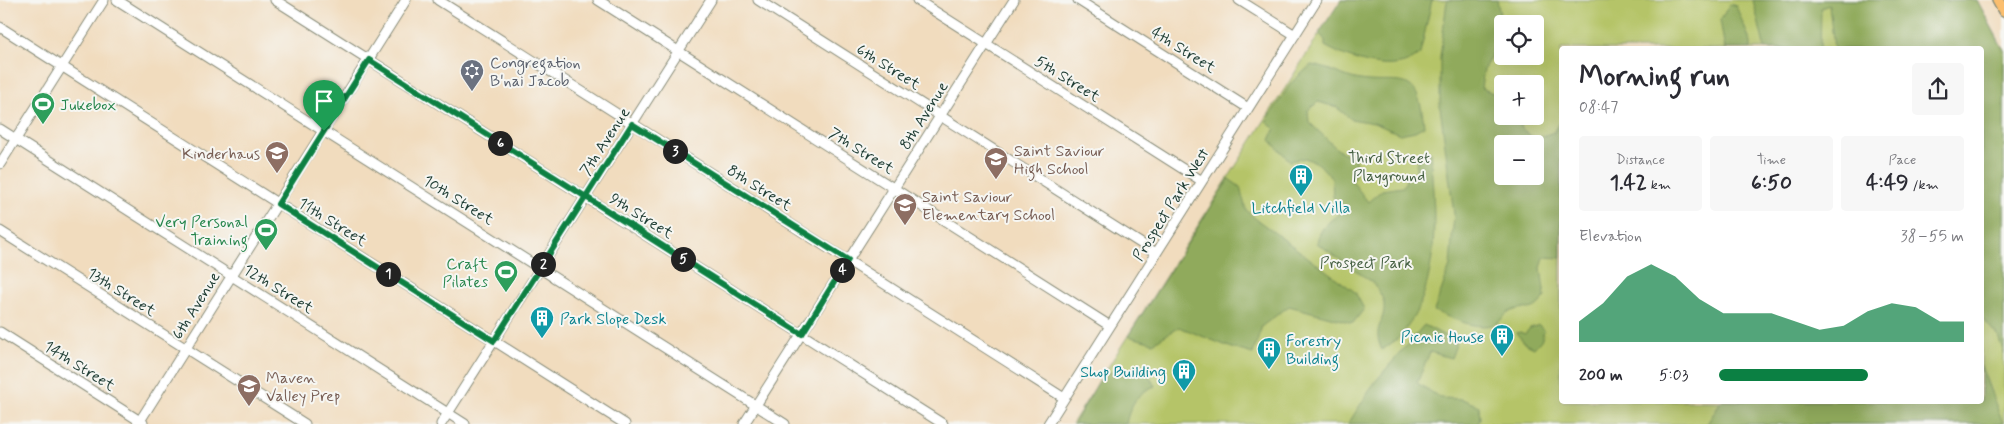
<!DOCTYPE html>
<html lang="en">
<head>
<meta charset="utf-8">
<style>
	body { margin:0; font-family:Mynerve,sans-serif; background:#f7f7f7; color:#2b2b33; height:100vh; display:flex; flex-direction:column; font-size:19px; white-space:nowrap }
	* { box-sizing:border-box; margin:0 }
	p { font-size:16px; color:#7c7c81 }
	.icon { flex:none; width:28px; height:28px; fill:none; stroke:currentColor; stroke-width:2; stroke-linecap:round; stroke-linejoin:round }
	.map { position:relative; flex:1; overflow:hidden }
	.panel { position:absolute; left:1559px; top:46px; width:425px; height:358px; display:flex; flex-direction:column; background:#fff; border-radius:5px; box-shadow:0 5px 20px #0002 }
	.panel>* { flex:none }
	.buttons { position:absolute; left:1494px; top:15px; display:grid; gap:10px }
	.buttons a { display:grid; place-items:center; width:50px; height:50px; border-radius:5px; background:#fff; box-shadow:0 5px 20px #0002; font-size:25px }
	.pin { position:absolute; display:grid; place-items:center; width:42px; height:42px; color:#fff; margin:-51px -21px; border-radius:50% 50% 50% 0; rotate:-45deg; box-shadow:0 0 5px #0007 }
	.pin .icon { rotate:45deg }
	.km { position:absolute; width:25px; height:25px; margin:-12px; border-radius:50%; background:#222; color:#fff; font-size:14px; line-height:25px; text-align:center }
	.round { display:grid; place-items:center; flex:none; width:52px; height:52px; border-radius:5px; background:#f7f7f7 }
	.overview { display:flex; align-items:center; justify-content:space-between; height:85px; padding:0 20px }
	h1 { font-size:28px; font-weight:700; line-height:38px }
	.figures { display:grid; grid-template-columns:repeat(3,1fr); gap:8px; height:85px; padding:5px 20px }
	.figures div { display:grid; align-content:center; border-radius:5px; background:#f7f7f7; text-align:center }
	.figures b { font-size:21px; font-weight:700 }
	.figures small { font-size:14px; font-weight:400 }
	.figures p { font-size:14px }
	.chart { height:140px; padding:10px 20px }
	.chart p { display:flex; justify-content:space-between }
	.chart svg { width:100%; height:90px; margin-top:5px; fill:#0b8043; opacity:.7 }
	ul { padding:0 20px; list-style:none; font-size:16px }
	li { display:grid; grid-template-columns:80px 60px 1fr; align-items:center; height:38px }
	li i { height:12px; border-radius:6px; background:#0b8043 }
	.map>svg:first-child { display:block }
</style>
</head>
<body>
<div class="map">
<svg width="2004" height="424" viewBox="0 0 2004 424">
	<rect width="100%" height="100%" fill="#f6f6f2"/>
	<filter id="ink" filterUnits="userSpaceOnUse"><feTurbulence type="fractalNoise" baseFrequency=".02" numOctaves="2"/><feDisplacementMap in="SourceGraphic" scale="10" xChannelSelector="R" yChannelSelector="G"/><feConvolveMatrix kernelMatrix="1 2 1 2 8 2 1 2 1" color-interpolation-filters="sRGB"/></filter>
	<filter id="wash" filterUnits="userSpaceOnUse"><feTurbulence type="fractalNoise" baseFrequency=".0096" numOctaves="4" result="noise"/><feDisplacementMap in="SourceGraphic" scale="20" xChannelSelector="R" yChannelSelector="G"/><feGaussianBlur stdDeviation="1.12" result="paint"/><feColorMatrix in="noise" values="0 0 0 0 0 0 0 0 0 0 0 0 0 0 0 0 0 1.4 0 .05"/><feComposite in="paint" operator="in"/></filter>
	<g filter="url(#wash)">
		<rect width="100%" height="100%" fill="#f1dcbe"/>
		<path fill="#b5c467" stroke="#6a804e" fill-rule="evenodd" d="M 1341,0 L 1977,0 L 2004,50 L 2004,424 L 1072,424 ZM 1502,24 L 1535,24 L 1535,56 L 1502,56 ZM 1561,49 L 1981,49 L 1981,401 L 1561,401 ZM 1502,84 L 1535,84 L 1535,116 L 1502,116 ZM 1502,144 L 1535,144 L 1535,176 L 1502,176 Z"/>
		<path fill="#90aa5c" stroke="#587448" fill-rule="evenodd" d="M 1341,0 L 1432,0 L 1420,54 C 1395,77 1350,60 1325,46 L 1325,40 L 1319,33 Z
			M 1447,0 L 1497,0 L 1502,25 L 1498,42 L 1484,69 L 1481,88 L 1502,97 L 1502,116 L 1518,116 L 1522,129 L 1535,139 L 1554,132 L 1561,121 L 1561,258 L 1544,257 L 1541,268 L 1545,297 C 1530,317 1527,304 1512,311 C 1506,313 1502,320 1497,323 C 1479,332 1451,318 1434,311 L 1450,266 L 1454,214 L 1440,107 L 1440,57 ZM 1502,144 L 1535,144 L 1535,176 L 1502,176 Z
			M 1753,0 L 1943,0 L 1946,2 L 1950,0 L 1977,0 L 2004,51 L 2004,354 L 1998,336 L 1981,317 L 1981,49 L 1834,49 L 1829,5 L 1821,8 L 1820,49 L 1765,49 Z
			M 1730,4 L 1736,6 L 1751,43 L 1751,49 L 1725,49 L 1720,20 Z
			M 1311,65 C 1326,67 1340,75 1355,79 C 1397,88 1418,64 1424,126 L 1415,131 L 1400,134 L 1374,123 L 1351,119 L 1336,107 L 1318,102 L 1308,110 L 1309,122 L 1337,149 L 1355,159 L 1357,170 L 1352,181 L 1368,202 L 1382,190 L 1403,187 L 1407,178 L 1416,176 L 1416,165 L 1419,155 L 1425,152 L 1430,152 C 1435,212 1442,283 1403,333 C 1398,340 1388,345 1382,350 C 1371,327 1386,323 1384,303 C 1383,296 1376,288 1372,282 L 1317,243 C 1319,228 1331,219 1344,211 L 1333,197 L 1332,178 L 1319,164 L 1305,158 L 1290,161 L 1270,140 L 1275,129 L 1266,122 L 1291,83 Z
			M 1229,179 L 1240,187 L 1246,210 L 1256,219 L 1355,292 L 1364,309 L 1353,323 L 1289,306 L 1262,326 L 1253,354 L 1232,348 L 1179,327 L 1153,343 L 1128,336 Z
			M 1424,325 L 1457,342 L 1451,358 L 1430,352 L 1417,383 L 1441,398 L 1462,399 L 1479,406 L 1480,419 L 1477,424 L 1348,424 L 1375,382 Z
			M 1539,325 L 1544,330 L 1542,339 L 1534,348 L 1526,344 L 1516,333 L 1520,332 L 1525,334 L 1530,328 Z
			M 1981,366 L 2003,424 L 1707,424 L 1721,401 L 1981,401 Z
			M 1138,369 L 1146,371 L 1155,386 C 1137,393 1130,405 1126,424 L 1074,424 L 1100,379 L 1108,372 L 1124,374 Z"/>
	</g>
	<g filter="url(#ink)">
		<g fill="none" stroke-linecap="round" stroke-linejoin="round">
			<g stroke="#888c79" stroke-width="11">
				<path id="minor" d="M 117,0 L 785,424
					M 275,0 L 943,424
					M 438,0 L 1064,398
					M 598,0 L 1110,326
					M 758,0 L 1156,253
					M 917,0 L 1202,181
					M 1078,0 L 1248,108
					M 1239,0 L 1295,35
					M 0,27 L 625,424
					M 0,129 L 465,424
					M 0,164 L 104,0
					M 0,231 L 305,424
					M 0,332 L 143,423
					M 138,424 L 406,0
					M 441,424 L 711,0
					M 744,424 L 1014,0
					M 1048,424 L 1317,0"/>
			</g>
			<g stroke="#888c79" stroke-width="14">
				<path id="major" d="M 1998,0 L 2004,11"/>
			</g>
			<use href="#minor" stroke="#fff" stroke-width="9"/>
			<use href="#major" stroke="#fbbe6e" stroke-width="11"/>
		</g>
	</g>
	<g fill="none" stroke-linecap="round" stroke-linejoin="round" filter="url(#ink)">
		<g stroke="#fff" stroke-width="10">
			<path id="route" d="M 324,131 L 278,204 L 494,341 L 632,124 L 848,260 L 802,334 L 792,328 C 723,285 655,241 586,197 L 369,60 L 324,131"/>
		</g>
		<use href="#route" stroke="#0b8043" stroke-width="6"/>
	</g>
	<defs>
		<g id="synagogue-pin" transform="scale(1.25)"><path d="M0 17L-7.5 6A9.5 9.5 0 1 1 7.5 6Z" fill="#6b7280" stroke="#f6f6f2"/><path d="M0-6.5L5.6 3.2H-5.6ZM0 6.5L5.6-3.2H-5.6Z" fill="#fff"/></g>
		<g id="stadium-pin" transform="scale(1.25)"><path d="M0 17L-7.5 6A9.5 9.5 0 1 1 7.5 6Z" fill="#2e9e5b" stroke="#f6f6f2"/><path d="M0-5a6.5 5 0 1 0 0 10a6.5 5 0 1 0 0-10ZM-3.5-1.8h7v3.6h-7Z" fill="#fff"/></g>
		<g id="school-pin" transform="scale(1.25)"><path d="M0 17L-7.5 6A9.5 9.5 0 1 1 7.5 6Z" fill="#8d6e63" stroke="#f6f6f2"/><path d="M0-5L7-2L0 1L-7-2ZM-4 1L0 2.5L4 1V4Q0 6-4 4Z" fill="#fff"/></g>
		<g id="building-pin" transform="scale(1.25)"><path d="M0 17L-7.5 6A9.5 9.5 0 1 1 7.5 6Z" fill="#0f9aa8" stroke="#f6f6f2"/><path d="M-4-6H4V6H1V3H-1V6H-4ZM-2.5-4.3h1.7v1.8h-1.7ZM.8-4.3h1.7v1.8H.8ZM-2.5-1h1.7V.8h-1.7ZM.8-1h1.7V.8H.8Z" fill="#fff"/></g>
	</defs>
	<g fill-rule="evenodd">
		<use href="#synagogue-pin" x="472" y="71"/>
		<use href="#stadium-pin" x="43" y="104"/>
		<use href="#school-pin" x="277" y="153"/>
		<use href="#school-pin" x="996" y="159"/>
		<use href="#building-pin" x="1301" y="176"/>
		<use href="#school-pin" x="905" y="205"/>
		<use href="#stadium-pin" x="266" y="230"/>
		<use href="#stadium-pin" x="506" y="272"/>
		<use href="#building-pin" x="542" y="318"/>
		<use href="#building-pin" x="1502" y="336"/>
		<use href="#building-pin" x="1269" y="349"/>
		<use href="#building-pin" x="1184" y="371"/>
		<use href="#school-pin" x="249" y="386"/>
	</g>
	<g text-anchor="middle" stroke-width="4" stroke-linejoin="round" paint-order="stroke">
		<g font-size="16" fill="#1f3d34" stroke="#f6f6f2">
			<text transform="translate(1184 49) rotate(32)" y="6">4th Street</text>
			<text transform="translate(889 66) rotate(32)" y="6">6th Street</text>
			<text transform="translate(1068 78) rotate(32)" y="6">5th Street</text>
			<text transform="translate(923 115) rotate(-58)" y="6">8th Avenue</text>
			<text transform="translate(604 141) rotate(-57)" y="6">7th Avenue</text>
			<text transform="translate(862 150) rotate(32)" y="6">7th Street</text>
			<text transform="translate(760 187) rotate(32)" y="6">8th Street</text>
			<text transform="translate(459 199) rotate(32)" y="6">10th Street</text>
			<text transform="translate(1170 204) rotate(-58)" y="6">Prospect Park West</text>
			<text transform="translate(642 215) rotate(32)" y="6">9th Street</text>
			<text transform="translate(333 221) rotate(32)" y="6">11th Street</text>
			<text transform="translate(279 288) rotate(32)" y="6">12th Street</text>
			<text transform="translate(122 291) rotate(32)" y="6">13th Street</text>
			<text transform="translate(195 305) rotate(-58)" y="6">6th Avenue</text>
			<text transform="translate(80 365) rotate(32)" y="6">14th Street</text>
		</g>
		<g font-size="16" fill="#5b616d" stroke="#f6f6f2" text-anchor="start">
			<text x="490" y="68">Congregation<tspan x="490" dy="18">B'nai Jacob</tspan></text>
		</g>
		<g font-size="16" fill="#27864d" stroke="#f6f6f2" text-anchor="end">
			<text x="60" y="110" text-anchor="start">Jukebox</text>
			<text x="248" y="227">Very Personal<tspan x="248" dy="18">Training</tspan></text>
			<text x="488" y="269">Craft<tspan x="488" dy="18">Pilates</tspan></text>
		</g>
		<g font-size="16" fill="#785e54" stroke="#f6f6f2" text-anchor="start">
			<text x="1014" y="156">Saint Saviour<tspan x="1014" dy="18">High School</tspan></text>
			<text x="260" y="159" text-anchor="end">Kinderhaus</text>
			<text x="922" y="202">Saint Saviour<tspan x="922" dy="18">Elementary School</tspan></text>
			<text x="266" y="383">Maven<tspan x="266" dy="18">Valley Prep</tspan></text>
		</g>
		<g font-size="16" fill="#445f41" stroke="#f6f6f2">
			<text x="1389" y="163">Third Street<tspan x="1389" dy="18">Playground</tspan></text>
			<text x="1366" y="268">Prospect Park</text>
		</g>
		<g font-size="16" fill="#0d838f" stroke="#f6f6f2" text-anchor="start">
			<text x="1301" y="213" text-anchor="middle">Litchfield Villa</text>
			<text x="560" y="324">Park Slope Desk</text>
			<text x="1484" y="342" text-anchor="end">Picnic House</text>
			<text x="1286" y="346">Forestry<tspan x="1286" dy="18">Building</tspan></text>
			<text x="1166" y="377" text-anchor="end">Shop Building</text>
		</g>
	</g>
</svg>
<div class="buttons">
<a><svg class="icon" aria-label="locate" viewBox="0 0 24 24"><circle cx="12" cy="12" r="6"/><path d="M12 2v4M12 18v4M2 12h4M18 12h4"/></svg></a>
<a>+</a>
<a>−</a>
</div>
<div class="pin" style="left:324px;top:131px;background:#1e9e55"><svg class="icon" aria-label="arrive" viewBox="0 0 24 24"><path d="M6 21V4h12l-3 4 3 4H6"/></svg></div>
<b class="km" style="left:388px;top:274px">1</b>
<b class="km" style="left:543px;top:264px">2</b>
<b class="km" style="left:675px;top:151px">3</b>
<b class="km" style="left:842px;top:270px">4</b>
<b class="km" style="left:683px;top:259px">5</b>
<b class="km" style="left:500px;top:143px">6</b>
<section class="panel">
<div class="overview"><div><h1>Morning run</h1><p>08:47</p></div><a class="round"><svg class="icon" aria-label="share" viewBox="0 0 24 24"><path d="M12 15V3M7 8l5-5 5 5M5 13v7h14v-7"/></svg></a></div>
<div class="figures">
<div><p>Distance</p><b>1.42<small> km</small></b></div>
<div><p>Time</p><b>6:50</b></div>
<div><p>Pace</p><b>4:49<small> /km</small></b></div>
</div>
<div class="chart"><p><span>Elevation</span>38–55 m</p>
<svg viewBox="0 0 160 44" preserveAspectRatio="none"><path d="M0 44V34L10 25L20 12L30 6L40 12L50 23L60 30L70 30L80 30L90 34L100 38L110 36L120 29L130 25L140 27L150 34L160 34V44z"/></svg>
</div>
<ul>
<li><b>200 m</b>5:03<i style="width:61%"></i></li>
</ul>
</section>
</div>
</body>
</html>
